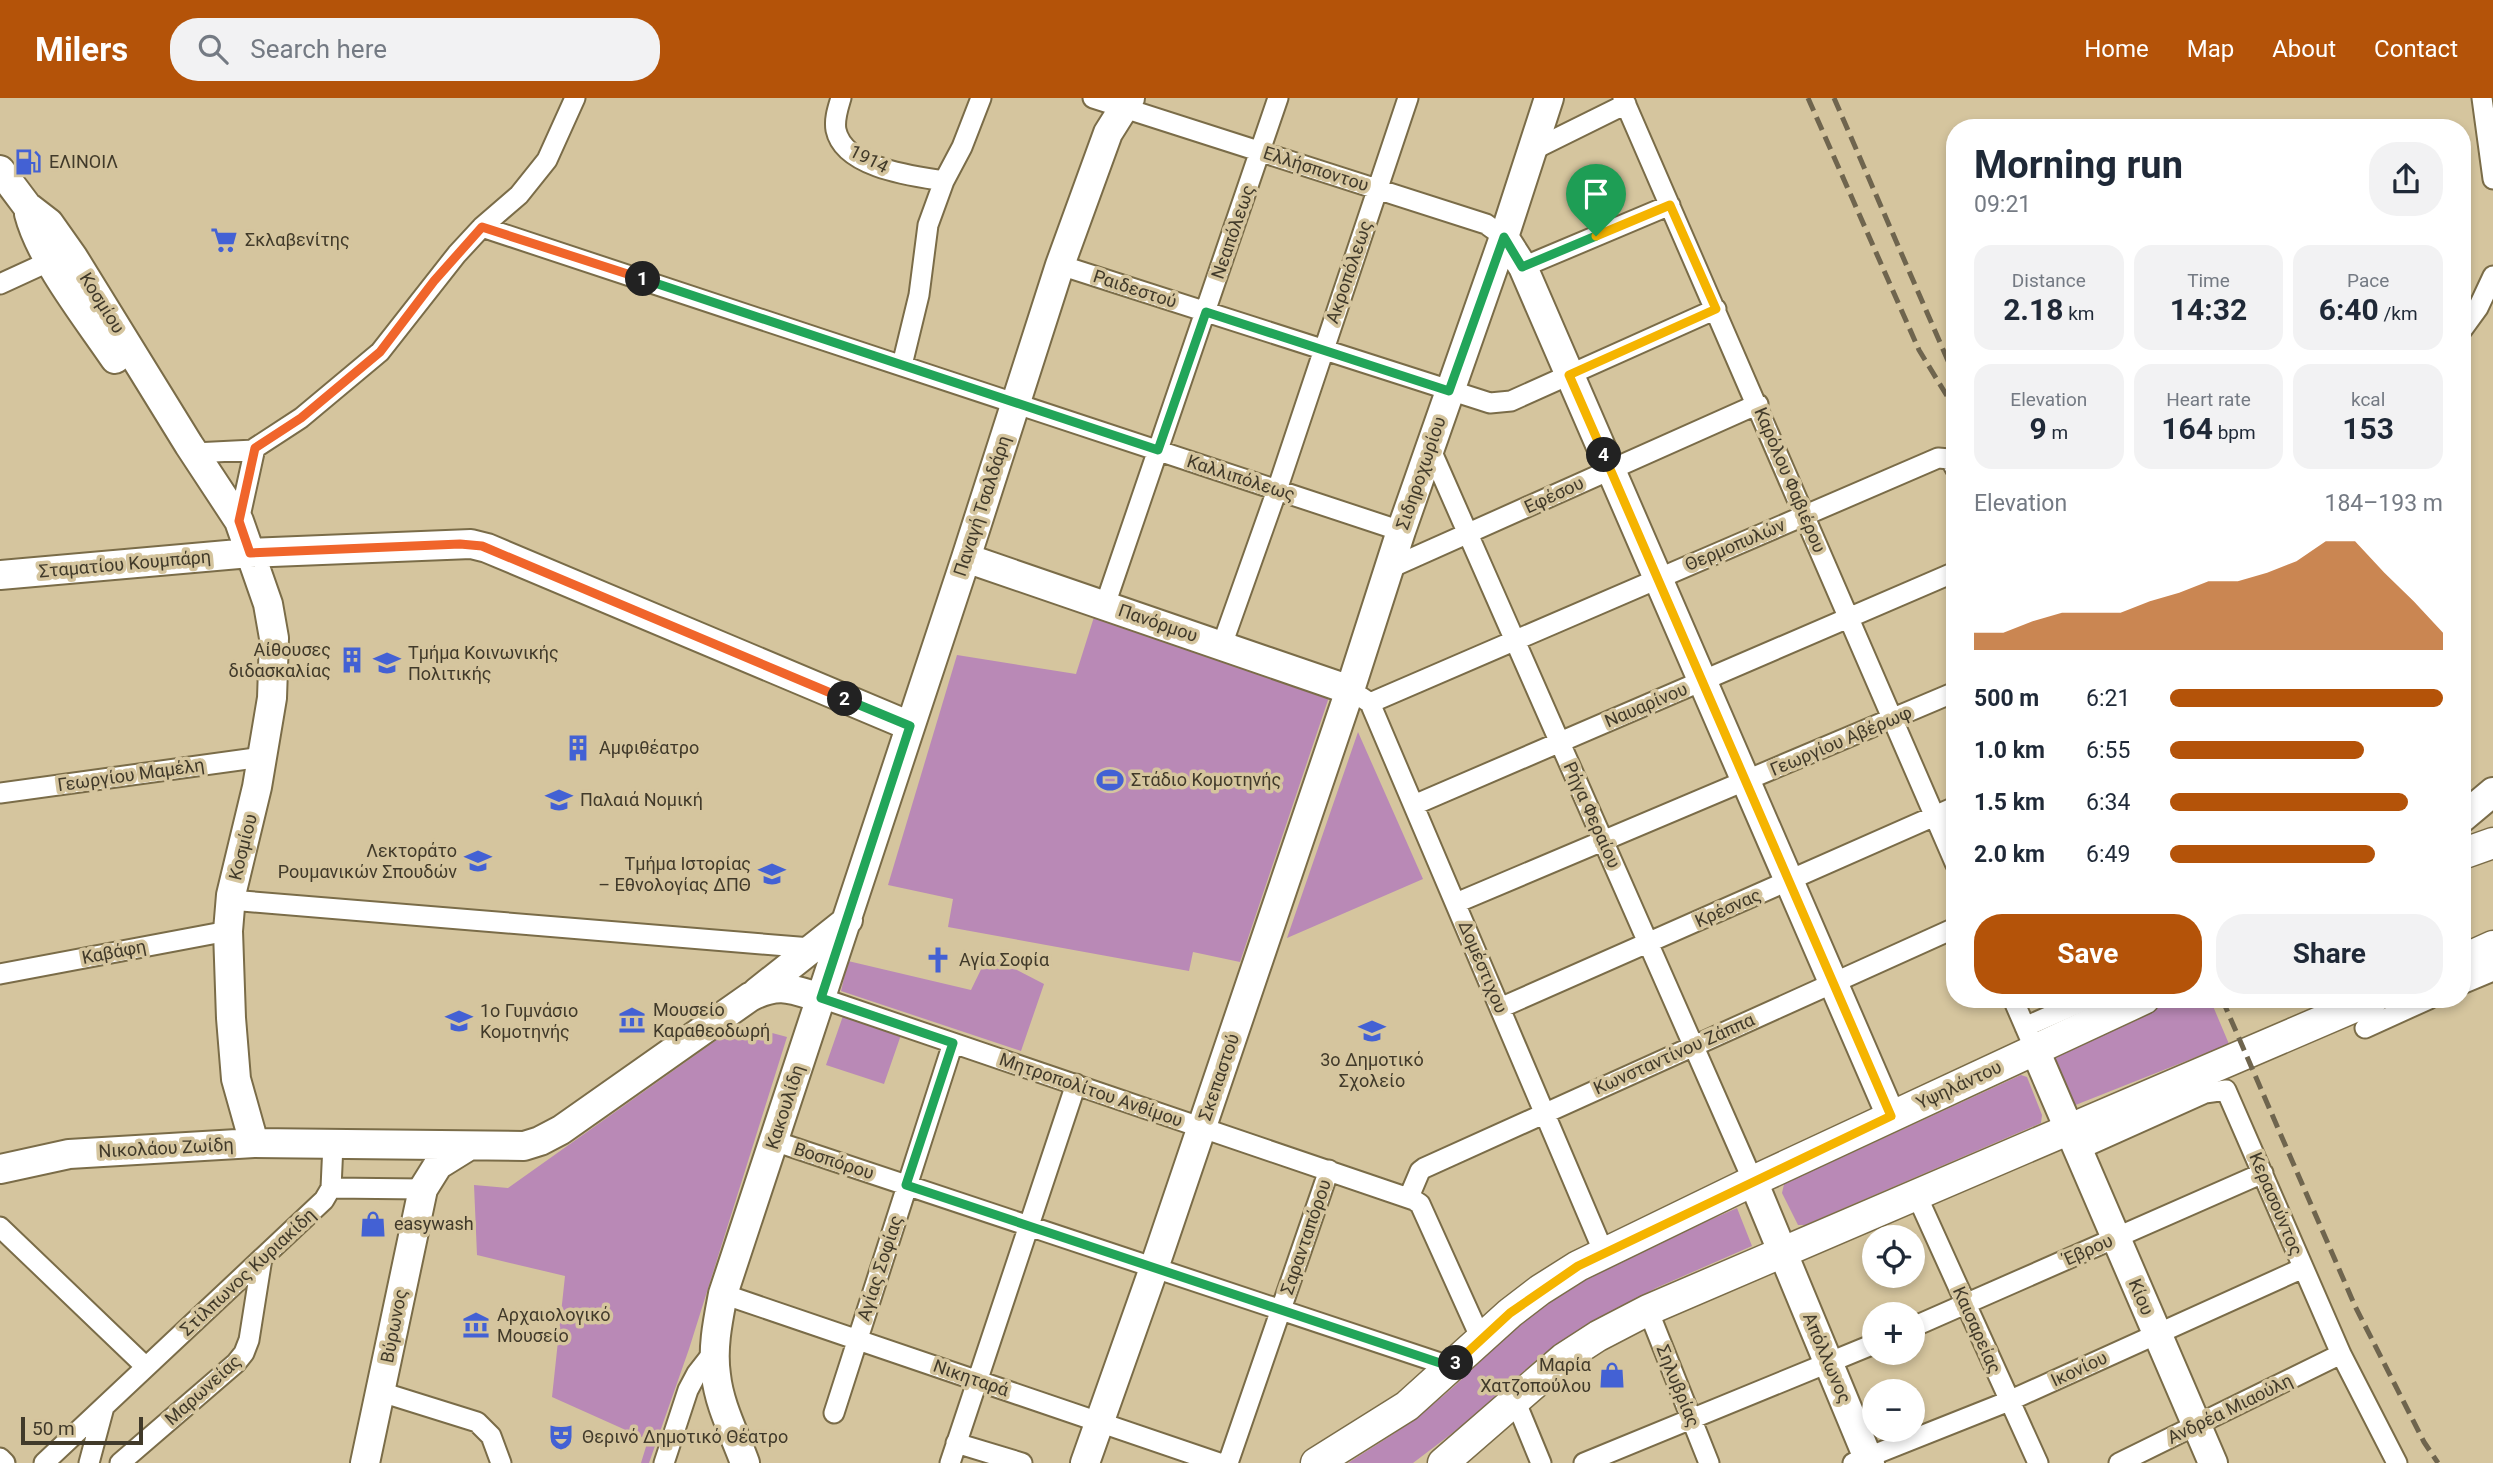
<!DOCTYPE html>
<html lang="en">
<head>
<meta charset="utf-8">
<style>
	body { margin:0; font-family:Roboto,sans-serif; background:#f2f2f3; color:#1f2937; height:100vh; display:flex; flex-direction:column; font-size:26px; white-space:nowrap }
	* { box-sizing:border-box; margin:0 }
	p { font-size:23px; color:#747a83 }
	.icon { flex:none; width:38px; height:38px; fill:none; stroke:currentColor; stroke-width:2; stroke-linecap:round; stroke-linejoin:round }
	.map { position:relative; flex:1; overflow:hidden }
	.drawer { position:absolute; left:1946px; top:21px; width:525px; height:889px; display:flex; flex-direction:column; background:#fff; border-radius:28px; box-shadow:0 4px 10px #0003 }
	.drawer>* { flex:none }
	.tools { position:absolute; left:1862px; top:1127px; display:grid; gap:14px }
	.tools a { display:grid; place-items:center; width:63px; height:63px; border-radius:50%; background:#fff; box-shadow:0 4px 10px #0003; font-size:35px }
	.scale { position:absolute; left:21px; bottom:18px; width:122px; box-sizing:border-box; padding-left:7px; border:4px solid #413a2a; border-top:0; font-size:19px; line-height:24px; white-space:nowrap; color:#413a2a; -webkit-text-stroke:5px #d5c59e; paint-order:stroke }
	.pin { position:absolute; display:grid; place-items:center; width:60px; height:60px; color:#fff; margin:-72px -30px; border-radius:50% 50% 50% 0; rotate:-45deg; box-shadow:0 0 7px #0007 }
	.pin .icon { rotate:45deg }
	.km { position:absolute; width:35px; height:35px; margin:-18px; border-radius:50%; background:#222; color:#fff; font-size:19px; line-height:35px; text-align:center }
	.round { display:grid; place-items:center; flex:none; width:74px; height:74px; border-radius:28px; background:#f2f2f3 }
	.summary { display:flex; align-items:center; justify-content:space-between; height:119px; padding:0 28px }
	h1 { font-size:38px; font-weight:700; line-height:52px }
	.figures { display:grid; grid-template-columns:repeat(3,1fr); gap:10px; height:119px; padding:7px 28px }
	.figures div { display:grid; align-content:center; border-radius:18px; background:#f2f2f3; text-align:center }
	.figures b { font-size:30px; font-weight:700 }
	.figures small { font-size:19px; font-weight:400 }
	.figures p { font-size:19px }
	.chart { height:196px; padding:14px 28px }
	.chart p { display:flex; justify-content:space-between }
	.chart svg { width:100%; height:126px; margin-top:7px; fill:#b45309; opacity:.7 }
	.primary-button { display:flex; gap:14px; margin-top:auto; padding:14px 28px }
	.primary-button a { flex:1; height:80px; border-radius:28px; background:#b45309; color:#fff; font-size:28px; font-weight:700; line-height:80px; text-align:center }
	.primary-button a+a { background:#f2f2f3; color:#1f2937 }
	ul { padding:0 28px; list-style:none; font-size:23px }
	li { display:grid; grid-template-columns:112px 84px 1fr; align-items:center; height:52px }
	li i { height:18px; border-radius:9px; background:#b45309 }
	header { display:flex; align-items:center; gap:42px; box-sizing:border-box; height:98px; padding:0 35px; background:#b45309; color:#fff }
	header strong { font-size:33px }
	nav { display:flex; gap:38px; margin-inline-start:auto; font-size:24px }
	.search { width:490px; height:63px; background:#f2f2f3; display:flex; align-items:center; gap:18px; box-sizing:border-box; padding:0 24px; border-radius:28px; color:#747a83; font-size:26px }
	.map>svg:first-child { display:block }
</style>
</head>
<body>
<header>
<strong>Milers</strong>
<div class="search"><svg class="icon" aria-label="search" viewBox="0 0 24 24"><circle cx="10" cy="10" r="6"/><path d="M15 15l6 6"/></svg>Search here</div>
<nav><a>Home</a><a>Map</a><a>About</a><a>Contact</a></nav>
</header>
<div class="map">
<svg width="2493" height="1365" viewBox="0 0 2493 1365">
	<rect width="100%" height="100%" fill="#d5c59e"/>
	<path fill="#b989b6" d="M 1094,519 L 1329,599 L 1240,864 L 1193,854 L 1189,873 L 948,829 L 953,801 L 888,787 L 957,557 L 1076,576 Z
		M 1358,634 L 1423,781 L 1287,840 Z
		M 988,857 L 1044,886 L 1021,953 L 841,893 L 848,863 L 971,892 Z
		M 2175,901 L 2210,901 L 2229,946 L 2073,1008 L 2055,964 L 2056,958 Z
		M 844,915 L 902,934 L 884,986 L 826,967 Z
		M 739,926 L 787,939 L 689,1251 L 649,1365 L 641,1365 L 648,1342 L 552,1299 L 565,1178 L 477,1157 L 474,1087 L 508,1090 Z
		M 2021,977 L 2027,979 L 2042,1017 L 2041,1025 L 1805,1127 L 1798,1127 L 1782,1095 L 1784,1086 Z
		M 1737,1110 L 1752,1148 L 1656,1190 L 1578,1233 L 1543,1256 L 1467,1324 L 1413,1365 L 1348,1365 C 1376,1347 1405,1330 1431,1308 C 1471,1276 1504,1236 1546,1205 C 1603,1164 1673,1139 1737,1110 Z"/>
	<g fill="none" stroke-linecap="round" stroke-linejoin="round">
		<g stroke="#7a6c48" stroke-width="23">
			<path id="street" d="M 841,0 C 838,10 834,21 836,32 C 844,70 913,78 944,83
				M 1093,0 L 1486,126 L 1504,139
				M 1623,0 L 1955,765
				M 2482,0 L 2493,81
				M 1533,52 L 1626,6
				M 482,129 L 1401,433
				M 1060,167 L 1490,305 L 1511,303 L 1716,211
				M 1523,169 L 1670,107
				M 0,186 L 50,163
				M 2462,232 L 2478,210 L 2493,178
				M 902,267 L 919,197 L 928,127 L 944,83 L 962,49 L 981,0
				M 1431,352 L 1753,1083
				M 194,355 L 254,352
				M 239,423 L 255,350 L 301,320 L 380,254 L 457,156 L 482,129 L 519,97 L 547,62 L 575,0
				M 1388,471 L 1758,306
				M 1105,507 L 1278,0
				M 1222,547 L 1277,392 L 1408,0
				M 1361,599 L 1370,605 L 1604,1155
				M 1370,605 L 1938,360 L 1950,361 L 1955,370
				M 0,695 L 263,659
				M 1414,707 L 1955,474
				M 230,802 L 811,850
				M 1456,805 L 1955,594
				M 0,876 L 228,833
				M 2462,886 L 2493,873
				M 821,900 L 1414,1102 L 1420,1106 L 1481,1241
				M 2013,901 L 2029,938
				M 1500,910 L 1955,709
				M 2025,929 L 2088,901
				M 2365,930 L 2429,901
				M 774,1043 L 1452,1269
				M 2078,1052 L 2205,995 L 2226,992 L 2341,1256 L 2397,1365
				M 331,1090 L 423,1091
				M 1917,1098 L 2038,1365
				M 1409,1099 L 1420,1073 L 1424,1070 L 1955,830
				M 0,1129 L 146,1269
				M 723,1196 L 1219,1365
				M 1648,1212 L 1709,1365
				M 1913,1229 L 2263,1075
				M 381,1294 L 477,1324 L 491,1338 L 501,1365
				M 1515,1302 L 1541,1365
				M 834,1315 L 953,945
				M 956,1345 L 1022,1365
				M 0,1360 L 5,1365
				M 44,1365 L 324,1102 L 331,1090 L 333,1046
				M 89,1365 L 104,1309
				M 120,1365 L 236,1265 L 244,1255 L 249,1242 L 262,1160
				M 664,1365 L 688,1292 L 697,1275 L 715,1252
				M 950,1365 L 1076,986
				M 1228,1365 L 1329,1072
				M 1584,1365 L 1874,1246
				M 1853,1365 L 2009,1303 L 2303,1170
				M 2119,1365 L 2341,1256"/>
		</g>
		<g stroke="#7a6c48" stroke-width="32">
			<path id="secondary" d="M 0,72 L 27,108 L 49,125 L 73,159 L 189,347 L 239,423 L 268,506 L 274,540 L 272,600 L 257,689 L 231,797 L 228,833 L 231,920 L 236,981 L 254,1045
				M 29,116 C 41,162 88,221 115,261
				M 1504,139 L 1523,169 L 1891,1018
				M 966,460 L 1350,592
				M 0,477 L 250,455 L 471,446 L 487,450 L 910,628
				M 2462,720 L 2493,694
				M 757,894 L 848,822
				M 2035,952 L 2213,1365
				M 0,1071 L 69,1056 L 254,1045 L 524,1048 L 540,1043 L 561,1032 L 750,899 C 779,884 791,891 821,900
				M 1753,1083 L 1870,1365
				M 365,1365 L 423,1091 L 438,1067 L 467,1049
				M 745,1365 C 735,1337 719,1307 716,1277 C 712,1250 718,1222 723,1196 L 966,460 L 1060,167 L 1108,35 L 1130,0
				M 1085,1365 L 1154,1170 L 1350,592 L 1401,433 L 1504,139 L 1549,0"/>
		</g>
		<g stroke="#7a6c48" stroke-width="33">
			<path id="primary" d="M 2462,756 L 2493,745
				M 2462,862 L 2493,848
				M 1316,1365 L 1407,1308 L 1510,1215 L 1540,1192 L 1578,1168 L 1753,1083 L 2144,901
				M 1443,1365 L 1564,1260 L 1598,1238 L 1648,1212 L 2373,901"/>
		</g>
		<use href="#street" stroke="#fff" stroke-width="19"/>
		<use href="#secondary" stroke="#fff" stroke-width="28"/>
		<use href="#primary" stroke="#fff" stroke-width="30"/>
		<path stroke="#6f654e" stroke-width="5" stroke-dasharray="14 7" stroke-linecap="butt" d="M 1808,0 L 1919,252 L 1955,311
			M 1834,0 L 1955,279
			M 2222,901 L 2355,1208 L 2424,1344 L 2438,1365"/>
	</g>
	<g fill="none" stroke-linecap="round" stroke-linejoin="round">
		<g stroke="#fff" stroke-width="14">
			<path id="split-1" d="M 643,181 L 1158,352 L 1206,214 L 1449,293 L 1504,139 L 1522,169 L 1596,138"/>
		</g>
		<g stroke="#fff" stroke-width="14">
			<path id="split-2" d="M 643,181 L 482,129 L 434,183 L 380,254 L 301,320 L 255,350 L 239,423 L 250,455 L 460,446 L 482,448 L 845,601"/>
		</g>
		<g stroke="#fff" stroke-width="14">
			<path id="split-3" d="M 845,601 L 910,628 L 821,900 L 953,945 L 906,1087 L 1452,1269 L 1456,1265"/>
		</g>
		<g stroke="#fff" stroke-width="14">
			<path id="split-4" d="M 1456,1265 L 1510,1215 L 1578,1168 L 1891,1018 L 1604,357"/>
		</g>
		<g stroke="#fff" stroke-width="14">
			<path id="split-5" d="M 1596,138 L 1670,107 L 1716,211 L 1569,277 L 1604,357"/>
		</g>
		<use href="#split-1" stroke="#22a559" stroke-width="9"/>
		<use href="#split-2" stroke="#f0652b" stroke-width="9"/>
		<use href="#split-3" stroke="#22a559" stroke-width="9"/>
		<use href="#split-4" stroke="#f5b400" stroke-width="9"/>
		<use href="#split-5" stroke="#f5b400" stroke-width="9"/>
	</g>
	<defs>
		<g id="fuel-bare" transform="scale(2.1)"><path d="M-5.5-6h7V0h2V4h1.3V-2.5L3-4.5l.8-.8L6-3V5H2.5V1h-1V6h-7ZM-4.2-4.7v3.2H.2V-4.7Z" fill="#4361d4" stroke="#d5c59e" stroke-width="2.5" paint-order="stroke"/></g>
		<g id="supermarket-bare" transform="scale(2.1)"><path d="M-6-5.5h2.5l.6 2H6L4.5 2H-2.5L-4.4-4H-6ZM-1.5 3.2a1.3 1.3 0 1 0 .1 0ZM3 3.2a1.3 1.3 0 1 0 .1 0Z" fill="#4361d4" stroke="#d5c59e" stroke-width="2.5" paint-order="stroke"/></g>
		<g id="building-bare" transform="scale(2.1)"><path d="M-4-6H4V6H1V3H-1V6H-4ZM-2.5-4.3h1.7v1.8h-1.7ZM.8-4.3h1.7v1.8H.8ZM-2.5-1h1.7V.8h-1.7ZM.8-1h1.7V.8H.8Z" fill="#4361d4" stroke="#d5c59e" stroke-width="2.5" paint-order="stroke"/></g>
		<g id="university-bare" transform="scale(2.1)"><path d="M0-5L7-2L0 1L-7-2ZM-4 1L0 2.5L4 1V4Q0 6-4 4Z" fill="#4361d4" stroke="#d5c59e" stroke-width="2.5" paint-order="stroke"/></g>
		<g id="stadium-bare" transform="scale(2.1)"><path d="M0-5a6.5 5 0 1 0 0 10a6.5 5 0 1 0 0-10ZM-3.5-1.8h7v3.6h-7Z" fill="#4361d4" stroke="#d5c59e" stroke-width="2.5" paint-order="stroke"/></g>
		<g id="church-bare" transform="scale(2.1)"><path d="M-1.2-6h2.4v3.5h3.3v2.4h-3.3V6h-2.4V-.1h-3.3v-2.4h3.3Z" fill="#4361d4" stroke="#d5c59e" stroke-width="2.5" paint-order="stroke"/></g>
		<g id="museum-bare" transform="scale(2.1)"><path d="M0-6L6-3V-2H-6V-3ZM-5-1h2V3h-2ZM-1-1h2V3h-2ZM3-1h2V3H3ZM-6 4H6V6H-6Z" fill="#4361d4" stroke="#d5c59e" stroke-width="2.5" paint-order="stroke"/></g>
		<g id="school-bare" transform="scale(2.1)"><path d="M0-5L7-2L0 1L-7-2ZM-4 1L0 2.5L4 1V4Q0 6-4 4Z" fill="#4361d4" stroke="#d5c59e" stroke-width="2.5" paint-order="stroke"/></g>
		<g id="shop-bare" transform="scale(2.1)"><path d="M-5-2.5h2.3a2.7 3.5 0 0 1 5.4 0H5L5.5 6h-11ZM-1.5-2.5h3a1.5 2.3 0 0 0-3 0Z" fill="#4361d4" stroke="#d5c59e" stroke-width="2.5" paint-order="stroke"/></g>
		<g id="theatre-bare" transform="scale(2.1)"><path d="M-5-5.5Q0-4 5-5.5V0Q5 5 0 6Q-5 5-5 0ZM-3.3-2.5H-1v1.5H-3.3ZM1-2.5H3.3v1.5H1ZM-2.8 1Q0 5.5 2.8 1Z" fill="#4361d4" stroke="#d5c59e" stroke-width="2.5" paint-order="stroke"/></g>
	</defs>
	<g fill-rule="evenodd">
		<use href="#fuel-bare" x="28" y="64"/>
		<use href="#supermarket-bare" x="224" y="142"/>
		<use href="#building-bare" x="352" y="562"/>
		<use href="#university-bare" x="387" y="565"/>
		<use href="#building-bare" x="578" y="650"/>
		<use href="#stadium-bare" x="1110" y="682"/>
		<use href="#university-bare" x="559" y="702"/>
		<use href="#university-bare" x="478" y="763"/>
		<use href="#university-bare" x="772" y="776"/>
		<use href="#church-bare" x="938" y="862"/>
		<use href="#museum-bare" x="632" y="922"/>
		<use href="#school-bare" x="459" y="923"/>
		<use href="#school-bare" x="1372" y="933"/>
		<use href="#shop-bare" x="373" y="1126"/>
		<use href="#museum-bare" x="476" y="1227"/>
		<use href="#shop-bare" x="1612" y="1277"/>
		<use href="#theatre-bare" x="561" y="1339"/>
	</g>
	<g text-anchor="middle" stroke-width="7" stroke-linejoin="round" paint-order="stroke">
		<g font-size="18" fill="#413a2a" stroke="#d5c59e">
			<text transform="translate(869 61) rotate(27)" y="6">1914</text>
			<text transform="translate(1316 71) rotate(18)" y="6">Ελλήσποντου</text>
			<text transform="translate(1233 134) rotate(-71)" y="6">Νεαπόλεως</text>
			<text transform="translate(1349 174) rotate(-71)" y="6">Ακροπόλεως</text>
			<text transform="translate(1135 191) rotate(18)" y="6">Ραιδεστού</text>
			<text transform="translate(102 205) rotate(58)" y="6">Κοσμίου</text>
			<text transform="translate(1421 375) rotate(-71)" y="6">Σιδηροχωρίου</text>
			<text transform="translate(1241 380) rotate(18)" y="6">Καλλιπόλεως</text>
			<text transform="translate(1790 382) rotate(67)" y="6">Καρόλου Φαβιέρου</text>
			<text transform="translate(1554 397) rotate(-25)" y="6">Εφέσου</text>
			<text transform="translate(982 408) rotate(-72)" y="6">Παναγή Τσαλδάρη</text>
			<text transform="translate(1735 447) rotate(-23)" y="6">Θερμοπυλών</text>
			<text transform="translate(125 466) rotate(-5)" y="6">Σταματίου Κουμπάρη</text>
			<text transform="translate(1158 525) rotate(19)" y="6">Πανόρμου</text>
			<text transform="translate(1646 607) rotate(-23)" y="6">Ναυαρίνου</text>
			<text transform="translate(1841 643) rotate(-23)" y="6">Γεωργίου Αβέρωφ</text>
			<text transform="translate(131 677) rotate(-8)" y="6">Γεωργίου Μαμέλη</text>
			<text transform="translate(1592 717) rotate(66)" y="6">Ρήγα Φεραίου</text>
			<text transform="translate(243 749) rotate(-76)" y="6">Κοσμίου</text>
			<text transform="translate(1728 810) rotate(-24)" y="6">Κρέσνας</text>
			<text transform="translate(114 854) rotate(-11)" y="6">Καβάφη</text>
			<text transform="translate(1483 869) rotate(67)" y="6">Δομέστιχου</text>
			<text transform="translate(1674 956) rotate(-24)" y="6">Κωνσταντίνου Ζάππα</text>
			<text transform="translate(1219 979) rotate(-71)" y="6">Σκεπαστού</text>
			<text transform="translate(1959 987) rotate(-25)" y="6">Υψηλάντου</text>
			<text transform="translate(1091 992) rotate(19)" y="6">Μητροπολίτου Ανθίμου</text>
			<text transform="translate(785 1009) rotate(-72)" y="6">Κακουλίδη</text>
			<text transform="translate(166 1050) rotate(-3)" y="6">Νικολάου Ζωίδη</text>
			<text transform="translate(834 1063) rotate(18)" y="6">Βοσπόρου</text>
			<text transform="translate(2276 1106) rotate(67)" y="6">Κερασούντος</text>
			<text transform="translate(1306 1139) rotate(-71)" y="6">Σαρανταπόρου</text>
			<text transform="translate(2088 1152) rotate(-24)" y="6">Έβρου</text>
			<text transform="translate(880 1170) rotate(-72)" y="6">Αγίας Σοφίας</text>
			<text transform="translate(248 1174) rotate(-43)" y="6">Στίλπωνος Κυριακίδη</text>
			<text transform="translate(2141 1199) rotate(67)" y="6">Κίου</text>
			<text transform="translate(394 1228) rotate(-79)" y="6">Βύρωνος</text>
			<text transform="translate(1977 1232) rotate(66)" y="6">Καισαρείας</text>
			<text transform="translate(1827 1260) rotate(67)" y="6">Απόλλωνος</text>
			<text transform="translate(2079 1271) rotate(-25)" y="6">Ικονίου</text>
			<text transform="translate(971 1280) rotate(19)" y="6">Νικηταρά</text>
			<text transform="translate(1678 1288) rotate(68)" y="6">Σηλυβρίας</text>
			<text transform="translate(203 1292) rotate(-42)" y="6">Μαρωνείας</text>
			<text transform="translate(2230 1311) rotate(-26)" y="6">Ανδρέα Μιαούλη</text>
		</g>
		<g font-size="18" fill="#413a2a" stroke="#d5c59e" text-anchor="start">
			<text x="49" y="70">ΕΛΙΝΟΙΛ</text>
			<text x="245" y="148">Σκλαβενίτης</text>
			<text x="331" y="558" text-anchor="end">Αίθουσες<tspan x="331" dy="21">διδασκαλίας</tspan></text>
			<text x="408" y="561">Τμήμα Κοινωνικής<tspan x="408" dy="21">Πολιτικής</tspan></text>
			<text x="599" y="656">Αμφιθέατρο</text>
			<text x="1131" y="688">Στάδιο Κομοτηνής</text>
			<text x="580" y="708">Παλαιά Νομική</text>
			<text x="457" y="759" text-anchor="end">Λεκτοράτο<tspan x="457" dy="21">Ρουμανικών Σπουδών</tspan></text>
			<text x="751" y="772" text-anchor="end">Τμήμα Ιστορίας<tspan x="751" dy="21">– Εθνολογίας ΔΠΘ</tspan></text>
			<text x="959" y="868">Αγία Σοφία</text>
			<text x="653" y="918">Μουσείο<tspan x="653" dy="21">Καραθεοδωρή</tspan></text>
			<text x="480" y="919">1ο Γυμνάσιο<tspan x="480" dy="21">Κομοτηνής</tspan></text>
			<text x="1372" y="968" text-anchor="middle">3ο Δημοτικό<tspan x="1372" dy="21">Σχολείο</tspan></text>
			<text x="394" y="1132">easywash</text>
			<text x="497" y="1223">Αρχαιολογικό<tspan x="497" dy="21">Μουσείο</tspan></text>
			<text x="1591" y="1273" text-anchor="end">Μαρία<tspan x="1591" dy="21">Χατζοπούλου</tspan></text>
			<text x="582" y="1345">Θερινό Δημοτικό Θέατρο</text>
		</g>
	</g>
</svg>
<div class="tools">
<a><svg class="icon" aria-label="locate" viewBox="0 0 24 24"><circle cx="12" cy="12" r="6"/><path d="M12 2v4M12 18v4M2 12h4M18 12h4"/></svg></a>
<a>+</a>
<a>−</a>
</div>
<div class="scale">50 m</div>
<div class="pin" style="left:1596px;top:138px;background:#1e9e55"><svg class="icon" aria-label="arrive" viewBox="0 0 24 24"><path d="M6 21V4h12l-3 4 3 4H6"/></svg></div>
<b class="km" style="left:643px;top:181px">1</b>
<b class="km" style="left:845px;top:601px">2</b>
<b class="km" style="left:1456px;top:1265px">3</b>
<b class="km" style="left:1604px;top:357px">4</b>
<section class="drawer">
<div class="summary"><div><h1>Morning run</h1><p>09:21</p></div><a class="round"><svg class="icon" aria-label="share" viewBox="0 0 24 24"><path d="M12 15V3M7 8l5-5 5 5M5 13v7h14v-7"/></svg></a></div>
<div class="figures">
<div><p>Distance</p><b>2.18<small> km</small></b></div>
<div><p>Time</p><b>14:32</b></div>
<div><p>Pace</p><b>6:40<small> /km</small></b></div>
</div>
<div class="figures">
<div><p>Elevation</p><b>9<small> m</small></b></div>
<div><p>Heart rate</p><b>164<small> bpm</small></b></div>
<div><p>kcal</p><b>153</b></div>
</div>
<div class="chart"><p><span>Elevation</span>184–193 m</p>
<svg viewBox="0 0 160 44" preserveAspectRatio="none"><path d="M0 44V38L10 38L20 34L30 31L40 31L50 31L60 27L70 24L80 20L90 20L100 17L110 13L120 6L130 6L140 17L150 27L160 38V44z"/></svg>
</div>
<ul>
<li><b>500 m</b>6:21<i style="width:100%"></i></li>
<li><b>1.0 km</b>6:55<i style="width:71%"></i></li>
<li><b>1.5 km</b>6:34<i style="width:87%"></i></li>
<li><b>2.0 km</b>6:49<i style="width:75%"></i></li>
</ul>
<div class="primary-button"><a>Save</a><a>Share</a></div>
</section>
</div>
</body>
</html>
